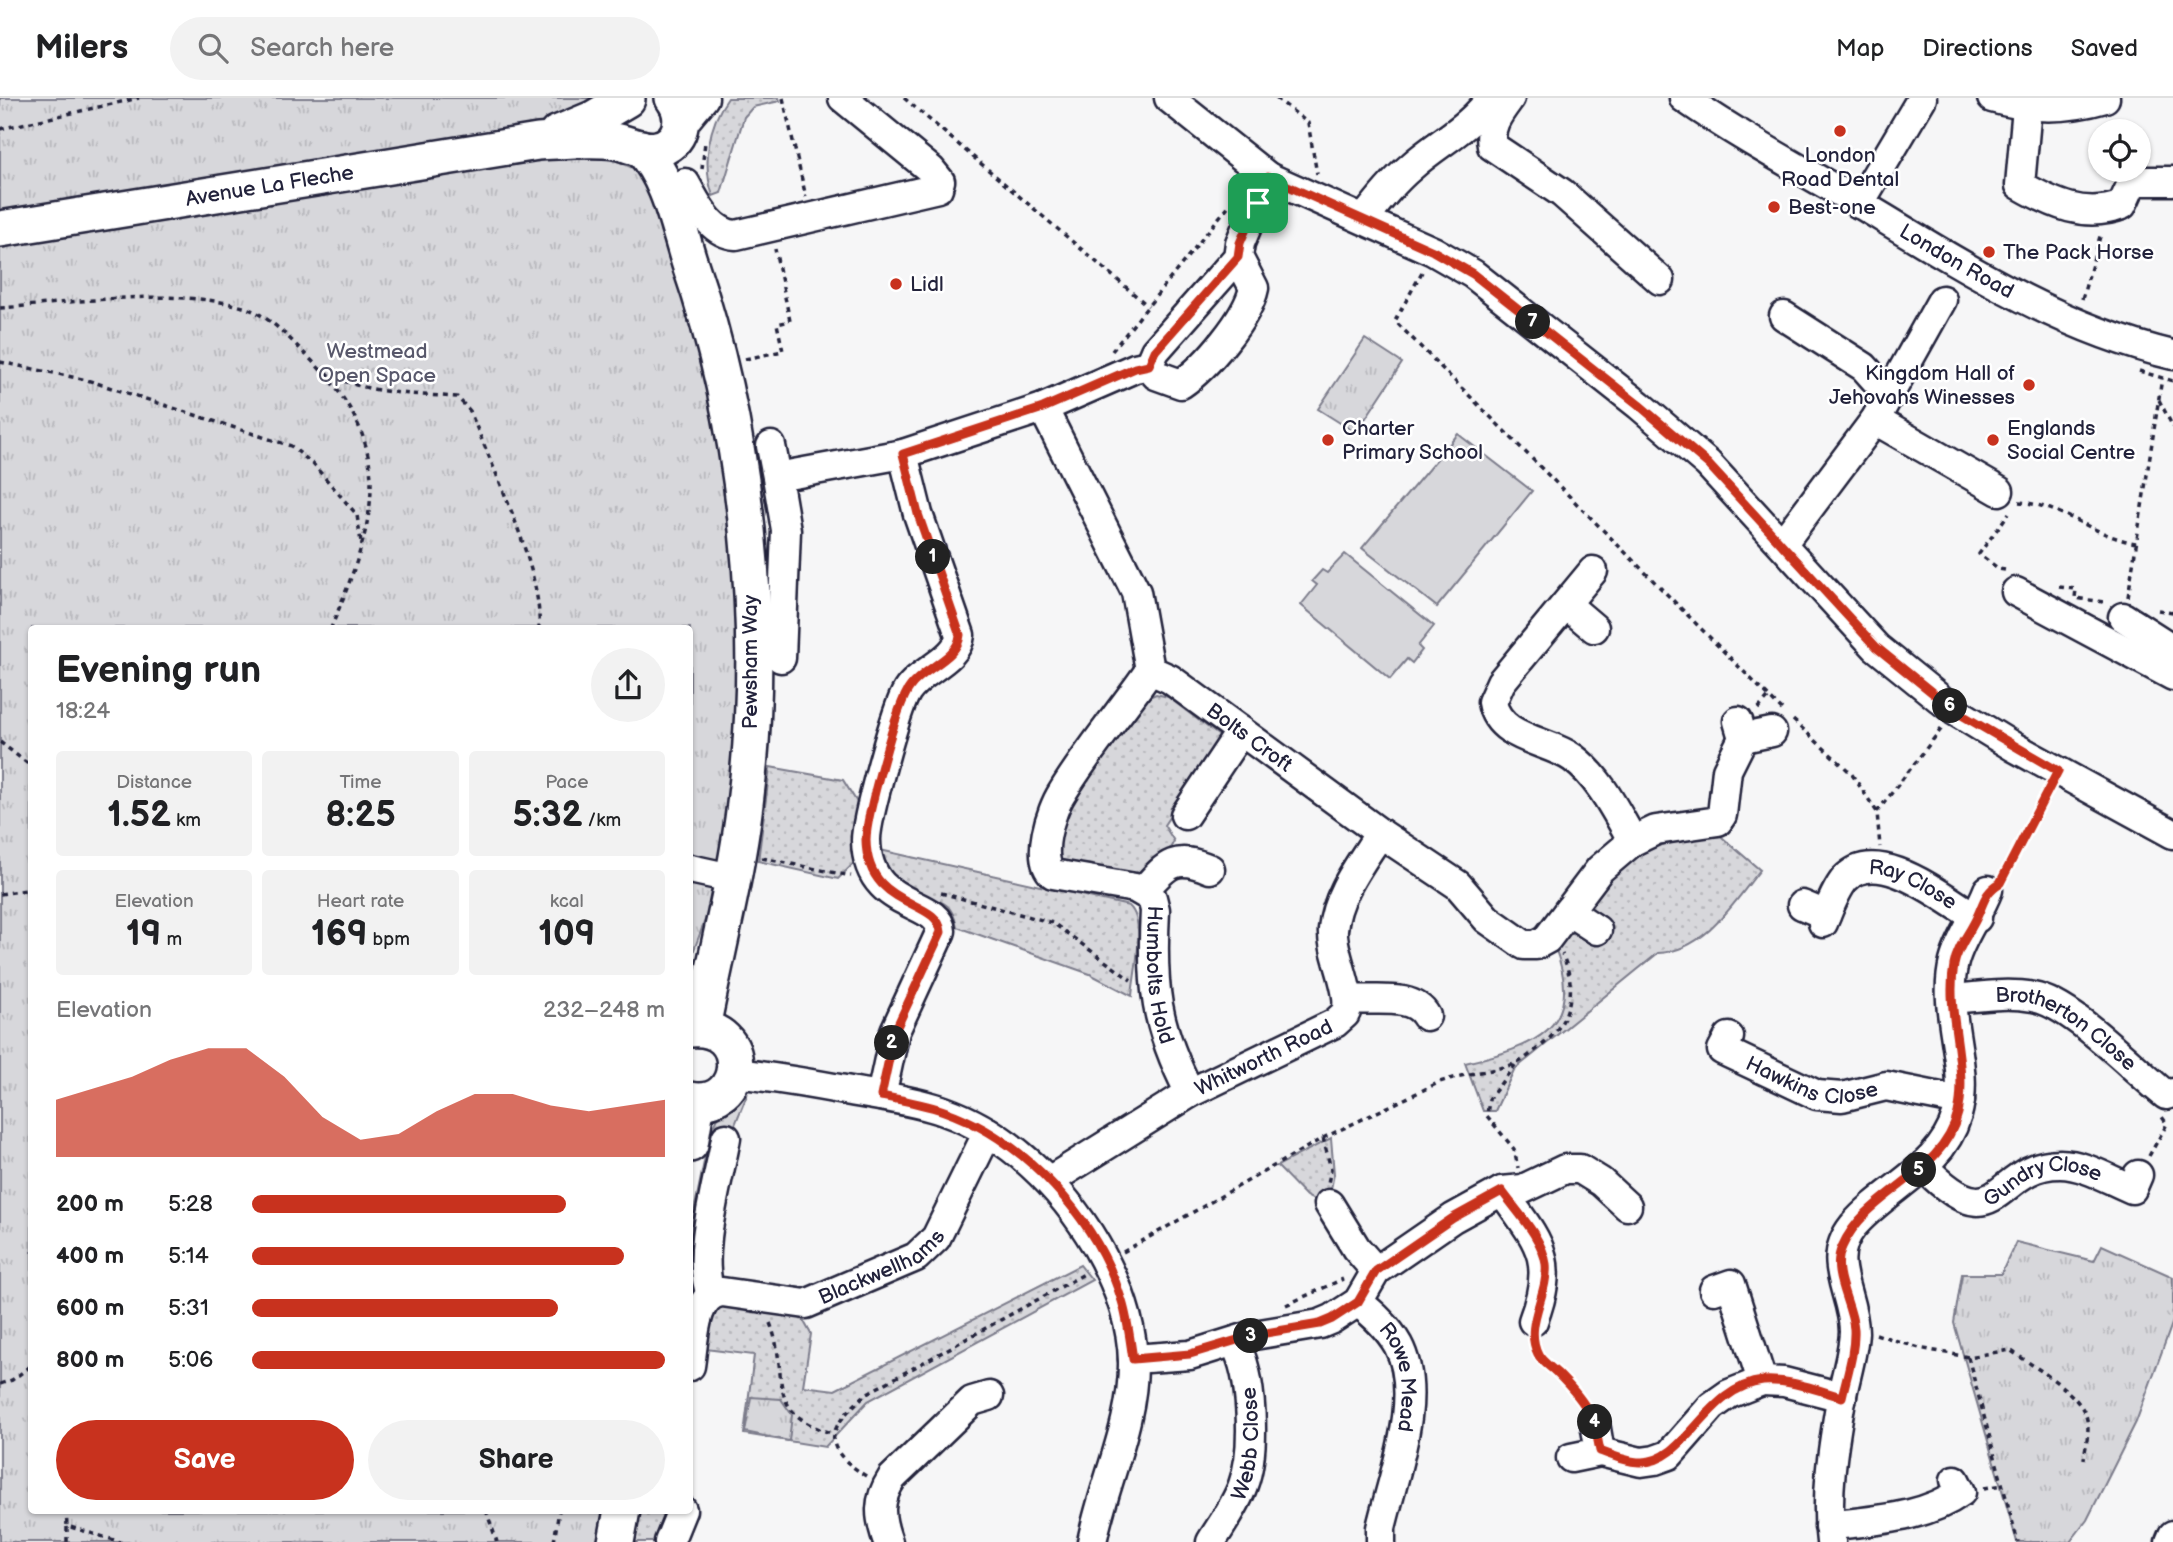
<!DOCTYPE html>
<html lang="en">
<head>
<meta charset="utf-8">
<style>
	body { margin:0; font-family:"Balsamiq Sans",sans-serif; background:#f2f2f2; color:#202124; height:100vh; display:flex; flex-direction:column; font-size:26px; white-space:nowrap }
	* { box-sizing:border-box; margin:0 }
	p { font-size:23px; color:#757577 }
	.icon { flex:none; width:38px; height:38px; fill:none; stroke:currentColor; stroke-width:2; stroke-linecap:round; stroke-linejoin:round }
	.map { position:relative; flex:1; overflow:hidden }
	.details { position:absolute; left:28px; top:527px; width:665px; height:889px; display:flex; flex-direction:column; background:#fff; border-radius:7px; box-shadow:0 2px 5px #0004 }
	.details>* { flex:none }
	.fabs { position:absolute; left:2088px; top:21px; display:grid; gap:14px }
	.fabs a { display:grid; place-items:center; width:63px; height:63px; border-radius:50%; background:#fff; box-shadow:0 2px 5px #0004; font-size:35px }
	.pin { position:absolute; display:grid; place-items:center; width:60px; height:60px; color:#fff; margin:-30px; border-radius:14px; box-shadow:0 4px 10px #0006 }
	.km { position:absolute; width:35px; height:35px; margin:-18px; border-radius:50%; background:#222; color:#fff; font-size:19px; line-height:35px; text-align:center }
	.round { display:grid; place-items:center; flex:none; width:74px; height:74px; border-radius:37px; background:#f2f2f2 }
	.head { display:flex; align-items:center; justify-content:space-between; height:119px; padding:0 28px }
	h1 { font-size:38px; font-weight:700; line-height:52px }
	.stats { display:grid; grid-template-columns:repeat(3,1fr); gap:10px; height:119px; padding:7px 28px }
	.stats div { display:grid; align-content:center; border-radius:7px; background:#f2f2f2; text-align:center }
	.stats b { font-size:35px; font-weight:700 }
	.stats small { font-size:19px; font-weight:400 }
	.stats p { font-size:19px }
	.chart { height:196px; padding:14px 28px }
	.chart p { display:flex; justify-content:space-between }
	.chart svg { width:100%; height:126px; margin-top:7px; fill:#c8321e; opacity:.7 }
	.action { display:flex; gap:14px; margin-top:auto; padding:14px 28px }
	.action a { flex:1; height:80px; border-radius:42px; background:#c8321e; color:#fff; font-size:28px; font-weight:700; line-height:80px; text-align:center }
	.action a+a { background:#f2f2f2; color:#202124 }
	ul { padding:0 28px; list-style:none; font-size:23px }
	li { display:grid; grid-template-columns:112px 84px 1fr; align-items:center; height:52px }
	li i { height:18px; border-radius:9px; background:#c8321e }
	header { display:flex; align-items:center; gap:42px; box-sizing:border-box; height:98px; padding:0 35px; background:#fff; border-bottom:2px solid #e0e0e0 }
	header strong { font-size:33px }
	nav { display:flex; gap:38px; margin-inline-start:auto; font-size:24px }
	.search { width:490px; height:63px; background:#f2f2f2; display:flex; align-items:center; gap:18px; box-sizing:border-box; padding:0 24px; border-radius:38px; color:#757577; font-size:26px }
	.map>svg:first-child { display:block }
</style>
</head>
<body>
<header>
<strong>Milers</strong>
<div class="search"><svg class="icon" aria-label="search" viewBox="0 0 24 24"><circle cx="10" cy="10" r="6"/><path d="M15 15l6 6"/></svg>Search here</div>
<nav><a>Map</a><a>Directions</a><a>Saved</a></nav>
</header>
<div class="map">
<svg width="2173" height="1444" viewBox="0 0 2173 1444">
	<defs>
		<pattern id="grass-dots" width="8" height="8" patternUnits="userSpaceOnUse" patternTransform="scale(1.75)"><rect width="8" height="8" fill="#d7d7db"/><path d="M2 2h.1M6 6h.1" fill="none" stroke="#b8b8bd" stroke-width="1.8" stroke-linecap="round"/></pattern>
		<pattern id="park-tufts" width="24" height="20" patternUnits="userSpaceOnUse" patternTransform="scale(1.75)"><rect width="24" height="20" fill="#d7d7db"/><path d="M3 7l-1-3M5 7V3M7 7l1-3M15 17l-1-3M17 17v-4M19 17l1-3" fill="none" stroke="#b8b8bd"/></pattern>
	</defs>
	<rect width="100%" height="100%" fill="#f6f6f7"/>
	<filter id="ink" filterUnits="userSpaceOnUse"><feTurbulence type="fractalNoise" baseFrequency=".0143" numOctaves="2"/><feDisplacementMap in="SourceGraphic" scale="14" xChannelSelector="R" yChannelSelector="G"/><feConvolveMatrix kernelMatrix="1 2 1 2 8 2 1 2 1" color-interpolation-filters="sRGB"/></filter>
	<g filter="url(#ink)">
		<path fill="url(#grass-dots)" stroke="#7c7c8b" stroke-width="2" d="M 728,0 L 779,0 L 780,3 L 753,9 L 744,19 L 721,95 L 713,98 C 702,66 708,27 728,0 Z
			M 1156,596 L 1168,599 L 1222,640 L 1164,727 L 1174,743 L 1154,781 L 1061,765 L 1052,761 L 1056,722 L 1142,602 Z
			M 770,669 L 843,682 L 858,706 L 853,724 L 856,763 L 838,781 L 758,763 Z
			M 1716,734 L 1760,772 C 1733,806 1705,853 1658,855 L 1514,972 L 1495,1013 L 1483,1013 L 1465,965 C 1534,949 1587,931 1554,847 L 1603,780 L 1660,741 Z
			M 880,752 L 1129,808 C 1147,824 1134,874 1132,898 L 1090,876 L 957,829 C 950,792 928,808 904,789 C 892,781 886,764 880,752 Z
			M 747,997 L 726,1049 L 705,1131 L 694,1204 L 802,1220 L 811,1236 L 803,1288 L 835,1292 L 1080,1167 L 1092,1182 L 868,1303 L 825,1349 L 744,1336 L 754,1257 L 690,1249 L 690,1133 L 707,1049 L 717,1021 L 727,1007 Z
			M 1331,1040 L 1334,1076 L 1330,1096 L 1318,1104 L 1306,1098 L 1277,1068 Z
			M 634,1412 L 672,1412 L 662,1444 L 629,1444 Z"/>
		<path fill="url(#park-tufts)" stroke="#7c7c8b" stroke-width="2" d="M 0,0 L 607,0 L 605,57 L 637,72 L 661,109 L 709,293 L 734,415 L 743,587 L 722,755 L 711,785 L 713,800 L 690,863 L 690,530 L 32,530 L 32,1412 L 604,1412 L 599,1444 L 0,1444 Z
			M 1365,241 L 1402,265 L 1356,335 L 1318,311 Z
			M 2016,1144 L 2094,1163 L 2102,1147 L 2173,1179 L 2173,1223 L 2136,1324 L 2087,1422 L 2070,1444 L 2017,1444 L 1954,1225 L 1962,1176 L 2001,1176 Z
			M 751,1299 L 781,1301 L 792,1317 L 789,1343 L 745,1334 Z"/>
		<path fill="#d7d7db" stroke="#7c7c8b" stroke-width="2" d="M 1458,336 L 1532,393 L 1437,509 L 1362,450 Z
			M 1345,456 L 1434,528 L 1418,548 L 1422,552 L 1412,565 L 1407,561 L 1390,581 L 1301,507 L 1317,487 L 1312,483 L 1322,472 L 1327,475 Z"/>
		<g fill="none" stroke-linecap="round" stroke-linejoin="round">
			<g stroke="#22223b" stroke-width="33">
				<g id="minor">
					<path d="M 1169,0 L 1268,79 L 1433,153 L 1473,176 L 1639,307 L 1708,366 L 1876,549 L 1955,613 L 2014,649 L 2173,736"/>
					<path d="M 1510,0 C 1499,15 1488,28 1492,48 L 1562,95 L 1660,182"/>
					<path id="s1" d="M 1684,0 C 1742,40 1802,72 1862,107 C 1961,167 2059,230 2173,257"/>
					<path d="M 1992,0 C 2029,11 2068,11 2105,0"/>
					<path d="M 2027,9 L 2020,87 C 2053,106 2085,121 2122,107 L 2133,83 L 2173,83"/>
					<path d="M 680,29 L 704,0"/>
					<path d="M 685,85 C 697,105 709,135 736,137 L 938,90 L 940,83 L 931,72 L 843,0"/>
					<path d="M 1859,106 L 1922,0"/>
					<path d="M 1364,121 C 1379,102 1393,84 1412,68 C 1439,44 1470,30 1491,0"/>
					<path d="M 1238,159 L 1254,190 C 1248,220 1206,269 1181,286 L 1156,277 L 1149,267 L 1155,253 L 1238,159 L 1240,145 L 1268,79"/>
					<path d="M 1784,218 L 1864,269 L 1889,297"/>
					<path id="s2" d="M 1043,310 L 1136,494 L 1150,572 L 1170,581 L 1380,735 L 1458,787 L 1487,821 L 1524,847 L 1536,847 L 1547,841 L 1600,771 L 1633,743 L 1656,732 L 1718,723 L 1722,717 L 1727,672 L 1743,640"/>
					<path d="M 1875,322 L 1999,393"/>
					<path d="M 771,348 L 777,379"/>
					<path d="M 1782,446 L 1875,322 L 1942,202"/>
					<path d="M 1593,473 L 1501,584 L 1492,604 C 1498,641 1548,642 1573,660 C 1601,681 1616,714 1633,743"/>
					<path d="M 2016,494 L 2173,578"/>
					<path d="M 1567,507 L 1594,530"/>
					<path d="M 2123,519 L 2173,551"/>
					<path d="M 781,560 L 786,432 L 777,379 L 903,356 L 1043,310 L 1135,270 L 1149,267"/>
					<path id="s3" d="M 1150,572 C 1121,614 1088,652 1062,695 C 1051,712 1035,761 1053,776 L 1135,790 L 1152,800 L 1155,812 C 1151,888 1155,927 1190,995"/>
					<path d="M 1738,623 L 1743,640 L 1772,634"/>
					<path d="M 1185,717 L 1241,633"/>
					<path d="M 690,771 L 731,780"/>
					<path d="M 1143,793 C 1167,766 1174,756 1210,771"/>
					<path d="M 1802,807 L 1826,817"/>
					<path d="M 1568,813 L 1597,832"/>
					<path id="s4" d="M 1823,825 C 1829,811 1835,793 1845,781 C 1878,745 1945,802 1977,820"/>
					<path d="M 1348,901 C 1372,904 1413,894 1426,918"/>
					<path id="s5" d="M 1952,901 C 1978,899 2006,894 2033,899 C 2071,905 2133,971 2166,997 L 2173,995"/>
					<path id="s6" d="M 1729,939 L 1722,952 L 1817,997 L 1842,999 L 1886,988 L 1960,1003"/>
					<path d="M 734,975 C 772,979 808,985 845,992 C 878,998 912,1002 944,1013 C 1009,1036 1062,1089 1096,1147 C 1116,1182 1132,1223 1133,1263 C 1134,1326 1104,1383 1092,1444"/>
					<path d="M 881,998 L 895,933 L 941,833 C 939,800 867,813 866,742 C 866,722 896,610 907,593 C 920,572 958,562 960,537 L 918,416 L 903,356"/>
					<path id="s7" d="M 1924,1069 C 2001,1147 1993,1066 2060,1066 C 2084,1066 2110,1082 2132,1091 L 2138,1077"/>
					<path id="s8" d="M 1049,1083 L 1190,995 L 1335,925 L 1345,916 C 1355,897 1331,856 1333,832 C 1336,796 1362,764 1380,735"/>
					<path d="M 1502,1093 C 1538,1144 1557,1159 1533,1223"/>
					<path d="M 1329,1106 L 1356,1150 L 1376,1173"/>
					<path d="M 1714,1192 L 1731,1186 L 1762,1283 L 1784,1284 L 1842,1299"/>
					<path d="M 711,1196 C 695,1158 719,1081 726,1040"/>
					<path id="s9" d="M 1358,1204 C 1373,1216 1388,1229 1398,1247 C 1425,1298 1393,1377 1381,1430 L 1381,1444"/>
					<path d="M 1133,1261 L 1190,1257 L 1254,1237 L 1320,1226 L 1332,1221 L 1358,1204 L 1376,1173 L 1453,1120 L 1502,1093 L 1523,1091 L 1565,1071 L 1580,1071 L 1601,1084 L 1627,1108"/>
					<path id="s10" d="M 690,1268 C 694,1245 693,1196 722,1194 L 806,1206 L 916,1159 L 936,1140 L 988,1034"/>
					<path d="M 1595,1325 L 1600,1354"/>
					<path d="M 1571,1360 L 1600,1354 L 1641,1364 L 1655,1362 L 1669,1357 L 1712,1308 L 1729,1296 L 1762,1283"/>
					<path d="M 1829,1428 C 1873,1422 1923,1421 1961,1394 L 1955,1382"/>
					<path d="M 669,1444 L 682,1412"/>
					<path d="M 888,1444 C 879,1419 877,1403 892,1380 L 972,1303 L 989,1298"/>
					<path id="s11" d="M 1211,1444 C 1222,1426 1236,1407 1243,1387 C 1256,1352 1253,1276 1234,1244"/>
					<path d="M 1831,1444 C 1825,1397 1833,1348 1841,1302 C 1845,1279 1853,1257 1854,1234 C 1854,1195 1824,1164 1853,1128 C 1887,1088 1941,1071 1957,1017 C 1971,968 1941,914 1954,864 C 1960,840 1979,816 1988,792"/>
					<path d="M 2170,1444 L 2173,1437"/>
				</g>
			</g>
			<g stroke="#22223b" stroke-width="40">
				<g id="major">
					<path d="M 557,36 L 593,21 L 627,1"/>
					<path d="M 641,50 C 670,82 677,126 690,166 C 747,331 767,533 745,706 C 736,781 716,856 702,930"/>
					<path id="s12" d="M 0,131 L 538,44 C 563,43 589,40 614,43 C 628,45 642,54 657,51 C 682,46 687,18 673,0"/>
					<path d="M 690,931 C 753,925 746,1013 690,1002"/>
					<path d="M 690,1046 L 697,1004"/>
					<path d="M 616,1444 L 622,1412"/>
				</g>
			</g>
			<path stroke="#22223b" stroke-width="3.5" stroke-dasharray="5 5" stroke-linecap="butt" d="M 783,0 L 806,99
				M 904,0 L 1148,208
				M 1276,0 L 1308,25 L 1317,76
				M 0,31 L 139,0
				M 702,71 L 705,44
				M 1422,174 L 1395,223 L 1782,612
				M 2082,201 L 2101,135
				M 0,210 C 72,205 174,189 243,209 C 268,216 291,242 309,260 C 401,350 375,424 331,530
				M 1112,253 L 1230,106
				M 745,261 L 783,253 L 777,226 L 790,223 L 775,151
				M 0,264 L 87,282 L 291,348 L 313,366 L 357,417 L 361,444
				M 2139,273 L 2173,283
				M 326,275 C 366,296 413,296 457,299 L 470,313 C 492,369 543,472 539,530
				M 2159,302 L 2173,329
				M 2019,404 C 2062,407 2093,438 2136,445
				M 2005,472 L 1999,471 L 1979,456 L 2009,415
				M 2059,489 L 2076,491 L 2075,500 L 2104,504
				M 2128,499 L 2162,280
				M 2158,512 L 2173,514
				M 1758,611 L 1768,600
				M 1793,622 L 1851,675 L 1877,714 L 1880,749
				M 0,644 L 32,669
				M 1877,714 L 1942,630
				M 762,760 L 851,778
				M 2004,777 L 2047,693
				M 941,795 L 1053,825 L 1131,882
				M 0,796 L 32,791
				M 1515,967 L 1489,1001 L 1487,1018 L 1514,1051 L 1518,1070
				M 1323,1040 L 1331,1071 L 1328,1085
				M 2149,1058 L 2167,1026 L 2162,1019
				M 1123,1154 L 1323,1040 L 1440,984 C 1465,975 1490,974 1514,966 C 1522,964 1530,956 1537,951 C 1570,927 1579,893 1562,856
				M 1286,1207 L 1343,1181
				M 770,1225 C 791,1278 761,1314 834,1336
				M 1876,1236 L 1919,1250 L 1968,1259 L 2010,1252 C 2031,1267 2083,1296 2087,1322 C 2090,1334 2085,1350 2084,1361
				M 1537,1246 L 1538,1256 L 1585,1307
				M 1968,1259 L 2018,1444
				M 0,1286 L 12,1282 L 32,1267
				M 866,1378 C 818,1347 828,1331 866,1296 L 1086,1175
				M 1984,1390 L 2003,1387
				M 66,1412 L 67,1428
				M 486,1412 L 497,1444
				M 67,1444 L 67,1428 L 121,1444
				M 554,1444 L 559,1412"/>
			<use href="#minor" stroke="#fff" stroke-width="28"/>
			<use href="#major" stroke="#fff" stroke-width="35"/>
		</g>
	</g>
	<g fill="none" stroke-linecap="round" stroke-linejoin="round" filter="url(#ink)">
		<g stroke="#fff" stroke-width="14">
			<path id="route" d="M 1268,79 L 1433,153 L 1473,176 L 1639,307 L 1708,366 L 1876,549 L 1955,613 L 2058,673 L 2000,785 C 1985,794 1984,804 1977,819 C 1970,835 1957,849 1954,867 C 1945,916 1969,966 1958,1015 C 1943,1078 1867,1092 1842,1149 C 1830,1175 1852,1205 1854,1231 C 1855,1254 1847,1277 1842,1299 C 1817,1292 1789,1281 1763,1283 C 1706,1289 1687,1365 1641,1364 C 1628,1364 1613,1358 1600,1353 C 1594,1316 1584,1302 1557,1275 C 1552,1270 1541,1263 1538,1256 C 1523,1226 1549,1197 1546,1166 C 1542,1139 1517,1114 1502,1093 L 1453,1120 L 1376,1173 L 1358,1204 L 1332,1221 L 1320,1226 L 1254,1237 L 1190,1256 L 1133,1261 C 1130,1242 1128,1222 1122,1203 C 1097,1121 1026,1042 944,1013 C 924,1006 902,1002 881,998 L 895,933 L 941,834 C 939,800 867,812 866,742 C 866,720 897,605 910,589 C 923,570 958,561 960,537 L 918,416 L 903,356 L 1043,310 L 1135,270 L 1149,267 L 1155,253 L 1238,159 L 1240,145 Z"/>
		</g>
		<use href="#route" stroke="#c8321e" stroke-width="9"/>
	</g>
	<g fill="#c8321e" stroke="#fff" stroke-width="2.5">
		<circle cx="1840" cy="33" r="7"/>
		<circle cx="1774" cy="109" r="7"/>
		<circle cx="1989" cy="154" r="7"/>
		<circle cx="896" cy="186" r="7"/>
		<circle cx="2029" cy="287" r="7"/>
		<circle cx="1328" cy="342" r="7"/>
		<circle cx="1993" cy="342" r="7"/>
	</g>
	<g text-anchor="middle" stroke-width="5" stroke-linejoin="round" paint-order="stroke">
		<g font-size="21" fill="#22223b" stroke="#fff" text-anchor="start">
			<text x="1840" y="64" text-anchor="middle">London<tspan x="1840" dy="24">Road Dental</tspan></text>
			<text x="1788" y="116">Best-one</text>
			<text x="2003" y="161">The Pack Horse</text>
			<text x="910" y="193">Lidl</text>
			<text x="2015" y="282" text-anchor="end">Kingdom Hall of<tspan x="2015" dy="24">Jehovahs Winesses</tspan></text>
			<text x="1342" y="337">Charter<tspan x="1342" dy="24">Primary School</tspan></text>
			<text x="2007" y="337">Englands<tspan x="2007" dy="24">Social Centre</tspan></text>
		</g>
		<g font-size="21" fill="#22223b" stroke="#fff">
			<text dy="7" stroke="none"><textPath href="#s12" startOffset="273">Avenue La Fleche</textPath></text>
			<text dy="7" stroke="none"><textPath href="#s1" startOffset="318">London Road</textPath></text>
			<text transform="translate(750 564) rotate(-90)" y="7">Pewsham Way</text>
			<text dy="7" stroke="none"><textPath href="#s2" startOffset="406">Bolts Croft</textPath></text>
			<text dy="7" stroke="none"><textPath href="#s4" startOffset="124">Ray Close</textPath></text>
			<text dy="7" stroke="none"><textPath href="#s3" startOffset="418">Humbolts Hold</textPath></text>
			<text dy="7" stroke="none"><textPath href="#s5" startOffset="124">Brotherton Close</textPath></text>
			<text dy="7" stroke="none"><textPath href="#s8" startOffset="248">Whitworth Road</textPath></text>
			<text dy="7" stroke="none"><textPath href="#s6" startOffset="112">Hawkins Close</textPath></text>
			<text dy="7" stroke="none"><textPath href="#s7" startOffset="136">Gundry Close</textPath></text>
			<text dy="7" stroke="none"><textPath href="#s10" startOffset="256">Blackwellhams</textPath></text>
			<text dy="7" stroke="none"><textPath href="#s9" startOffset="91">Rowe Mead</textPath></text>
			<text dy="7" stroke="none"><textPath href="#s11" startOffset="107">Webb Close</textPath></text>
		</g>
		<g font-size="21" fill="#58586b" stroke="#fff">
			<text x="377" y="260">Westmead<tspan x="377" dy="24">Open Space</tspan></text>
		</g>
	</g>
</svg>
<div class="fabs">
<a><svg class="icon" aria-label="locate" viewBox="0 0 24 24"><circle cx="12" cy="12" r="6"/><path d="M12 2v4M12 18v4M2 12h4M18 12h4"/></svg></a>
</div>
<div class="pin" style="left:1258px;top:105px;background:#1e9e55"><svg class="icon" aria-label="arrive" viewBox="0 0 24 24"><path d="M6 21V4h12l-3 4 3 4H6"/></svg></div>
<b class="km" style="left:933px;top:459px">1</b>
<b class="km" style="left:892px;top:945px">2</b>
<b class="km" style="left:1251px;top:1238px">3</b>
<b class="km" style="left:1595px;top:1324px">4</b>
<b class="km" style="left:1919px;top:1072px">5</b>
<b class="km" style="left:1950px;top:608px">6</b>
<b class="km" style="left:1533px;top:224px">7</b>
<section class="details">
<div class="head"><div><h1>Evening run</h1><p>18:24</p></div><a class="round"><svg class="icon" aria-label="share" viewBox="0 0 24 24"><path d="M12 15V3M7 8l5-5 5 5M5 13v7h14v-7"/></svg></a></div>
<div class="stats">
<div><p>Distance</p><b>1.52<small> km</small></b></div>
<div><p>Time</p><b>8:25</b></div>
<div><p>Pace</p><b>5:32<small> /km</small></b></div>
</div>
<div class="stats">
<div><p>Elevation</p><b>19<small> m</small></b></div>
<div><p>Heart rate</p><b>169<small> bpm</small></b></div>
<div><p>kcal</p><b>109</b></div>
</div>
<div class="chart"><p><span>Elevation</span>232–248 m</p>
<svg viewBox="0 0 160 44" preserveAspectRatio="none"><path d="M0 44V24L10 20L20 16L30 10L40 6L50 6L60 16L70 30L80 38L90 36L100 28L110 22L120 22L130 26L140 28L150 26L160 24V44z"/></svg>
</div>
<ul>
<li><b>200 m</b>5:28<i style="width:76%"></i></li>
<li><b>400 m</b>5:14<i style="width:90%"></i></li>
<li><b>600 m</b>5:31<i style="width:74%"></i></li>
<li><b>800 m</b>5:06<i style="width:100%"></i></li>
</ul>
<div class="action"><a>Save</a><a>Share</a></div>
</section>
</div>
</body>
</html>
